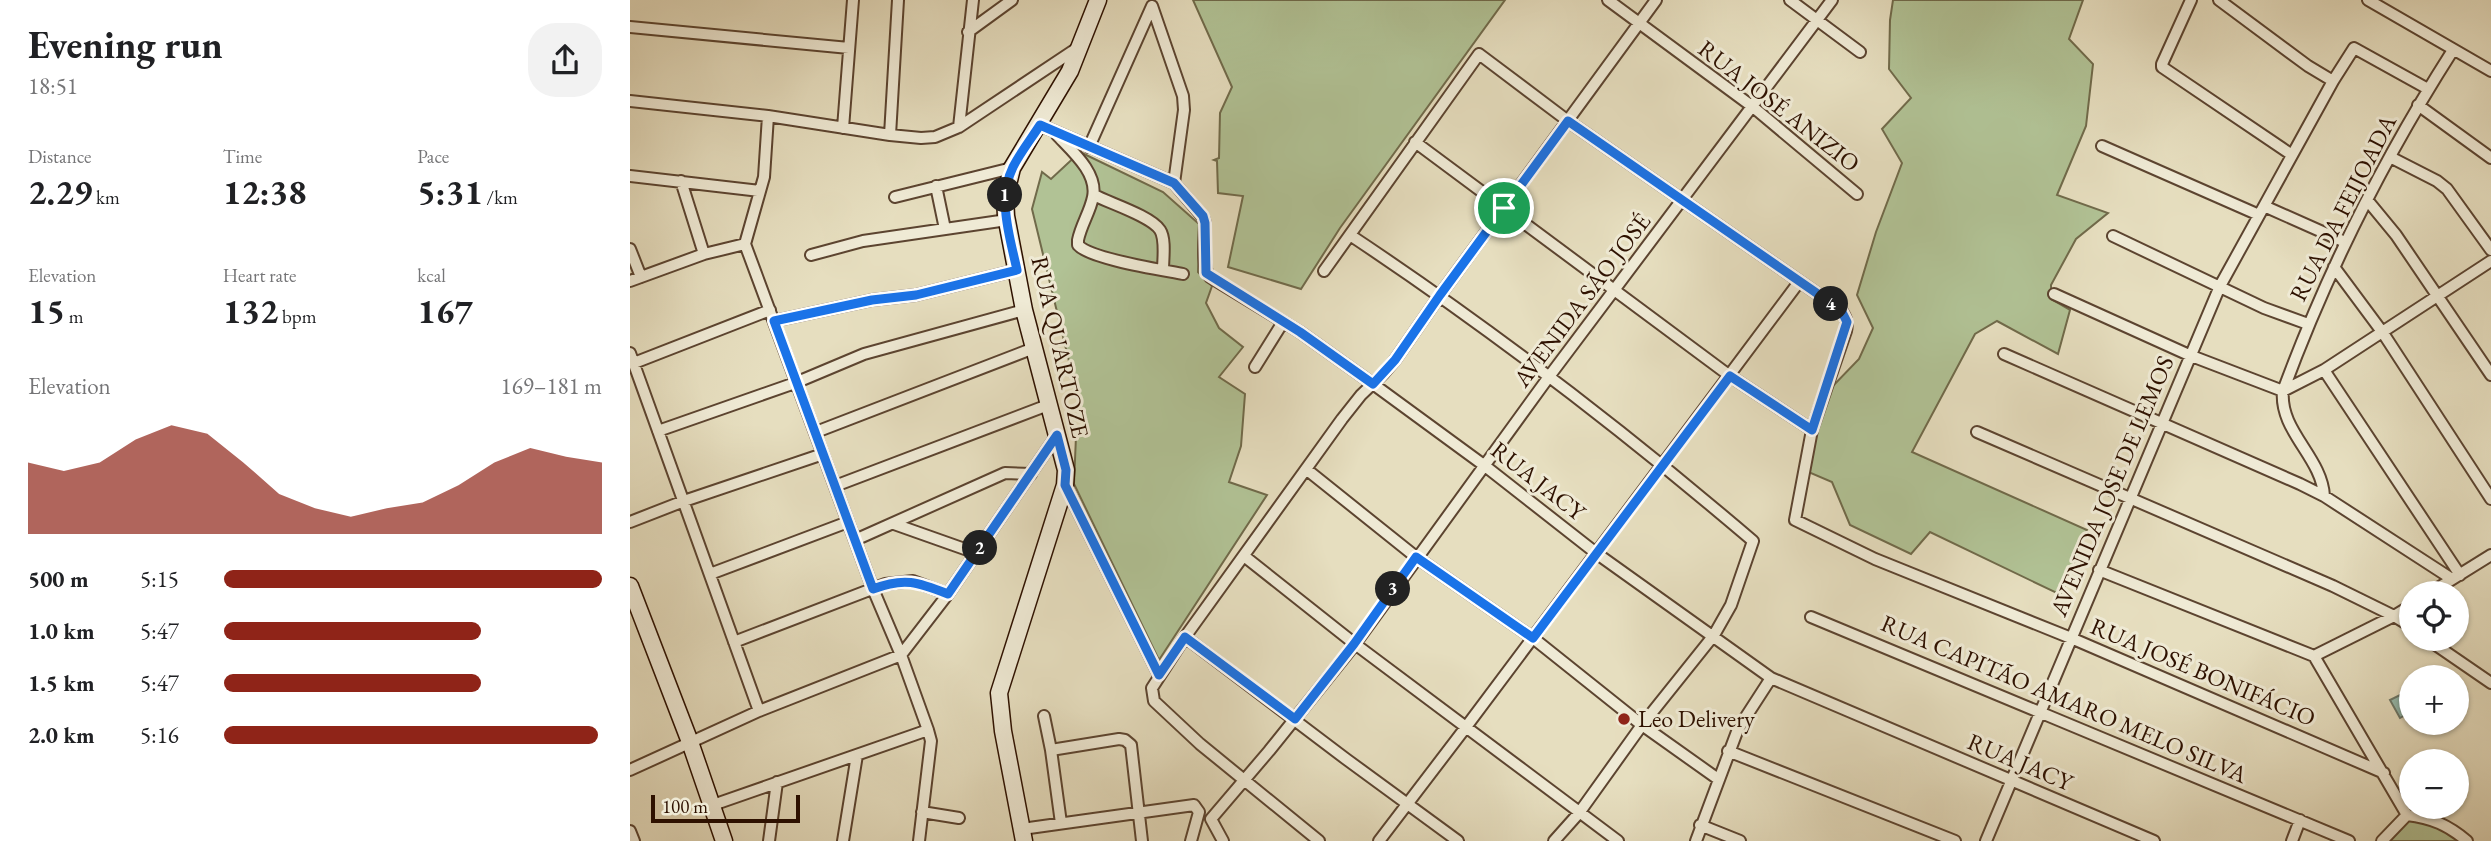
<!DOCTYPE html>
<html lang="en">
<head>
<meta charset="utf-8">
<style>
	body { margin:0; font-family:"EB Garamond",serif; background:#f2f2f2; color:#202124; height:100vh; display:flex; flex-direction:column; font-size:26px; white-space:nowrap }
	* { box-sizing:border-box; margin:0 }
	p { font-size:23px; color:#757577 }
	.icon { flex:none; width:38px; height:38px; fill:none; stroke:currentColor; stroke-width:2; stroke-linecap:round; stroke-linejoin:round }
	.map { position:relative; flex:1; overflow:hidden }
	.details { display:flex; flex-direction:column; background:#fff; width:630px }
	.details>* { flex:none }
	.tools { position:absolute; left:1769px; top:581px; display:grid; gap:14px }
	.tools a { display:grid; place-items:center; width:70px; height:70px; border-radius:50%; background:#fff; box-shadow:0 2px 5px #0004; font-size:35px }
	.scale { position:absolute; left:21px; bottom:18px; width:149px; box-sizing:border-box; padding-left:7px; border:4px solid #2e1100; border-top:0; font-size:19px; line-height:24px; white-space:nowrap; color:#2e1100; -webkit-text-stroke:5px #efead5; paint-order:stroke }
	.pin { position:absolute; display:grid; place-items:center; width:60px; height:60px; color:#fff; margin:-30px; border:4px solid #fff; border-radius:50%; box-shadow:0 2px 7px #0007 }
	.km { position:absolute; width:35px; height:35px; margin:-18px; border-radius:50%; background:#222; color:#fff; font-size:19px; line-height:35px; text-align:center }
	.round { display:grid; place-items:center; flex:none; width:74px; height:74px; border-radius:28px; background:#f2f2f2 }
	.head { display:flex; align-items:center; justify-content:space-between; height:119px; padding:0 28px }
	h1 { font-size:38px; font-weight:700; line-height:52px }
	.stats { display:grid; grid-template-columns:repeat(3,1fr); gap:10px; height:119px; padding:7px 28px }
	.stats div { display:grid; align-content:center }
	.stats b { font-size:35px; font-weight:700 }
	.stats small { font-size:19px; font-weight:400 }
	.stats p { font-size:19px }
	.chart { height:196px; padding:14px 28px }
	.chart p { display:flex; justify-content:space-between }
	.chart svg { width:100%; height:126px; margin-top:7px; fill:#8f2418; opacity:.7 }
	ul { padding:0 28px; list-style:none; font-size:23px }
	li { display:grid; grid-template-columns:112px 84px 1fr; align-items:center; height:52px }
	li i { height:18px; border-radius:9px; background:#8f2418 }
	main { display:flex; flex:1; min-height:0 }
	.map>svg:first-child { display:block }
</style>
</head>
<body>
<main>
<section class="details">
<div class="head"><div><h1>Evening run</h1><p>18:51</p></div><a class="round"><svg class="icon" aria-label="share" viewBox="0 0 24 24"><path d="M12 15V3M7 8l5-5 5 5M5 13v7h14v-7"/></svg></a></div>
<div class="stats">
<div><p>Distance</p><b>2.29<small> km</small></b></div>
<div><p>Time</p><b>12:38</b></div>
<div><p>Pace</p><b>5:31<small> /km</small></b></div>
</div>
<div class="stats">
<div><p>Elevation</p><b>15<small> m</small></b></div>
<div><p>Heart rate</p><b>132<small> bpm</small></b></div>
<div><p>kcal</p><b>167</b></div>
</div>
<div class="chart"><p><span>Elevation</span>169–181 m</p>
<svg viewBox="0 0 160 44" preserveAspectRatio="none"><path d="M0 44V19L10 22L20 19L30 11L40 6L50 9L60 19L70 30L80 35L90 38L100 35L110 33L120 27L130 19L140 14L150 17L160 19V44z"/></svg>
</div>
<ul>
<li><b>500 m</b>5:15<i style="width:100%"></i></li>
<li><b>1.0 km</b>5:47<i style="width:68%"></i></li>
<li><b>1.5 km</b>5:47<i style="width:68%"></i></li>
<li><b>2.0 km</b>5:16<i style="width:99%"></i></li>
</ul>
</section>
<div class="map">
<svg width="1861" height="841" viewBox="0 0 1861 841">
	<rect width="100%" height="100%" fill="#e6debf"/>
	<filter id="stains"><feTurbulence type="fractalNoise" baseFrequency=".00286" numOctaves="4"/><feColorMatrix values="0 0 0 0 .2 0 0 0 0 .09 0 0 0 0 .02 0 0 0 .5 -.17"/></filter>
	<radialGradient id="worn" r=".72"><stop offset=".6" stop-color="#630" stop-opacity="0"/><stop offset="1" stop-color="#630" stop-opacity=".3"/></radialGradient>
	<path fill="#b1c295" stroke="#706a4a" stroke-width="2" d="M 563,0 L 875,0 L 710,228 L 671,289 L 598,267 L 613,196 L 588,193 L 587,161 L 584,160 L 589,158 L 590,113 L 602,87 Z
		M 1263,0 L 1453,0 L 1439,39 L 1463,64 L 1456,126 L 1427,195 L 1478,213 L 1446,239 L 1421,285 L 1421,299 L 1440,310 L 1428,354 L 1367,321 L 1345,334 L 1282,452 L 1457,530 L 1431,595 L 1300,532 L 1281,554 L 1220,525 L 1202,482 L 1176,471 L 1199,390 L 1229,359 L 1243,328 L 1227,295 L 1246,232 L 1272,163 L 1252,129 L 1281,98 L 1259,69 L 1260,20 Z
		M 450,152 L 533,192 L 569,224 L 568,272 L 582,286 L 576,303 L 589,328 L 613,347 L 589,377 L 615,394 L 611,446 L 599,482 L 637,495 L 529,660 L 444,484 L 446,436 L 455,427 L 402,209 L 412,172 L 421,179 Z
		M 1780,820 L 1811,828 L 1830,841 L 1757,841 Z"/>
	<path fill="#96bcaf" stroke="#6c7869" stroke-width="2" d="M 1770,695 L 1779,713 L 1770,718 L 1760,700 Z"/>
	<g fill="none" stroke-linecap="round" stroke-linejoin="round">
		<g stroke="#5c4430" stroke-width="14">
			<path id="street" d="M 978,0 L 1123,107 L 1227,194
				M 1160,0 L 1230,52
				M 1561,0 L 1532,64 L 1532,67 L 1662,155
				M 1589,0 L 1678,66 L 1703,81
				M 1738,0 L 1861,71
				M 522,6 L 553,96 L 554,110 L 544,183
				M 0,27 L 219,48
				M 338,32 L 382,0
				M 0,101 L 138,116 L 260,135 L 291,138 L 305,137 L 329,127 L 449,47
				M 1788,105 L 1861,158
				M 138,116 L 134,177 L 115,244 L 243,589 L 271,655 L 298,730 L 301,741 L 289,841
				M 410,125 L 544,183 L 573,217 L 575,223 C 575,237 571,268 580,277 L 670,332 L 743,384 L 855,466 L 966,553 L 1141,678 L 1524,841
				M 329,127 L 343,0
				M 213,128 L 223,0
				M 260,135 L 268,0
				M 427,135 C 442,151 468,173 463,197 C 460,212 451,225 448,240 L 448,245 C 460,259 533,270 553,274
				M 785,142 L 1100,376 L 1182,430
				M 1472,146 L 1629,215
				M 459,147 L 522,6
				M 1760,157 L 1807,181 L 1817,189 L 1861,250
				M 0,176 L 130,191
				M 51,181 L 74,254
				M 306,186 L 315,229
				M 464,195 C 479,203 521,216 530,230 C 536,239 533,259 533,270
				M 265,197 L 382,168
				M 1738,201 L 1766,235 L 1861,375
				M 1634,206 L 1715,242
				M 720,235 C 860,328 995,432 1123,541 L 1101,605 L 1084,635 L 1012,725 L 949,813 L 924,841
				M 1483,236 L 1634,308 L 1678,324
				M 0,249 L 11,277
				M 181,255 L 233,241 L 377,220
				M 1704,267 L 1753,333 L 1861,499
				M 694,271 L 849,54 L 938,121 L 1211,310 C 1216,317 1218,322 1216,331 L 1182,430 L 1165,520 L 1245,559 L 1441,638 L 1754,773
				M 0,281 L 74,254 L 115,244
				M 1424,294 L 1559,355 L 1653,391
				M 144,321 L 242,300 L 286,295 L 387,270
				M 0,353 L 129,711
				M 1374,354 L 1670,484 L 1694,496 L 1822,579
				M 4,363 L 140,310
				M 625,367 L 653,322
				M 1694,370 L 1830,575
				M 1653,391 L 1694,370 L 1861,261
				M 28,431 L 165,383 L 234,354 L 394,310
				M 186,432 L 404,348
				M 1347,432 L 1703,586 L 1764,616 L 1782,627
				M 676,469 L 786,557 L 903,638 L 1012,725 L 1088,779
				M 435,485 L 529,675
				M 205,486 L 418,405
				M 1694,496 C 1692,457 1649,431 1653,391 C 1697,272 1754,158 1823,50
				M 0,522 L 54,501 L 193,454
				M 264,524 L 346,553
				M 225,540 L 375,473 L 401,474
				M 614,556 L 725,644 L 988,841
				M 1469,570 L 1684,656
				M 80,574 L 218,522
				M 1800,593 L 1861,555
				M 1181,617 L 1719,841
				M 555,637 L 716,759 L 828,841
				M 1797,639 L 1861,683
				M 104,642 L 255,584 L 283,581 L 318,594
				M 1684,656 L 1777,815
				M 1684,656 L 1764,616 L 1782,605
				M 414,716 L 421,750
				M 1098,751 L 1325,841
				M 0,770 L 129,711 L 271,655 L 318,594 L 427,435
				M 80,806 L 298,730
				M 292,812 L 329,818
				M 1777,815 C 1802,818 1818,825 1837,841
				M 431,823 L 421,750 L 489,739 L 495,740 L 501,745 L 512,841
				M 1070,825 L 1110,841
				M 392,829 L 564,805 L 569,812 L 561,841
				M 0,831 L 4,841
				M 139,841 L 147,782
				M 213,841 L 227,755
				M 593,841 L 581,819 L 639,751 L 725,644 L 918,378 L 1202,0
				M 689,841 L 570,744 L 524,701 L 522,688 L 555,637 L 712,419 L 731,395 L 753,374 L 765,360 L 810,295 L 1026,0
				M 749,841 L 836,727 L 1169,282
				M 1066,841 L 1108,729 L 1141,678
				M 1356,841 L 1590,286 L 1703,81 L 1724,48 L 1798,89
				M 1662,841 L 1670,820
				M 1752,841 L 1777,815"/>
		</g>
		<g stroke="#2e1100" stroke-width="19">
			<path id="secondary" d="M 0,586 L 60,742 L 94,841
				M 394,841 L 373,731 L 369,693 L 435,485 L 436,470 L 394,310 L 376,216 L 375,197 L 382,168 L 440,71 L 468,0"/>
		</g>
		<use href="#street" stroke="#efead5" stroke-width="10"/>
		<use href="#secondary" stroke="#efead5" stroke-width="16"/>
	</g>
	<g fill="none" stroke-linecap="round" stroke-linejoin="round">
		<g stroke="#fff" stroke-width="14">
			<path id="route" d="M 938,121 L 1211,310 L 1217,322 L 1182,430 L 1100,376 L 903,638 L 786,557 L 724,644 L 665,719 L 555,637 L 529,675 L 435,485 L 436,470 L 427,435 L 318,594 C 288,582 274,577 243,589 L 144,321 L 242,300 L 286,295 L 387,270 C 380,237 367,200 383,167 C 390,153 401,139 410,125 L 544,183 L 573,216 L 575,223 L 576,273 L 670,332 L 743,384 L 765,360 L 810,295 Z"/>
		</g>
		<use href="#route" stroke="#1a73e8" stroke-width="9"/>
	</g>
	<circle fill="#8f2418" stroke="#efead5" stroke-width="2.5" cx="994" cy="719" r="7"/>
	<g text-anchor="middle" stroke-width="6" stroke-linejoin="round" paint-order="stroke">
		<g font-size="24" fill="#2e1100" stroke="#efead5">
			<text transform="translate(1149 106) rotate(38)" y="8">RUA JOSÉ ANIZIO</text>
			<text transform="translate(1713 208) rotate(-63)" y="8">RUA DA FEIJOADA</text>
			<text transform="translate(952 300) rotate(-53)" y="8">AVENIDA SÃO JOSÉ</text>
			<text transform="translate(430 347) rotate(77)" y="8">RUA QUARTOZE</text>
			<text transform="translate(908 481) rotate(38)" y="8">RUA JACY</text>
			<text transform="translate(1482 486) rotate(-67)" y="8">AVENIDA JOSE DE LEMOS</text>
			<text transform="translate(1573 672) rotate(23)" y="8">RUA JOSÉ BONIFÁCIO</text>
			<text transform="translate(1434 699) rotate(23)" y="8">RUA CAPITÃO AMARO MELO SILVA</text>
			<text transform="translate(1390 762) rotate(23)" y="8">RUA JACY</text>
		</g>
		<g font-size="24" fill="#2e1100" stroke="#efead5" text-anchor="start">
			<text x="1008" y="727">Leo Delivery</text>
		</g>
	</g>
	<rect width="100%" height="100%" filter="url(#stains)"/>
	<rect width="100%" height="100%" fill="url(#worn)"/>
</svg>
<div class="tools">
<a><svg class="icon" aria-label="locate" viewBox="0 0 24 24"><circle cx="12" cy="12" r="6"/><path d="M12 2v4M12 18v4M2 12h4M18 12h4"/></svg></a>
<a>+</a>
<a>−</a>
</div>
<div class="scale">100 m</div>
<div class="pin" style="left:874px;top:208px;background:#1e9e55"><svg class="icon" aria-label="arrive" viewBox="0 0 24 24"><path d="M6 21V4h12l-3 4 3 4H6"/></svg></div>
<b class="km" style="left:375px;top:195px">1</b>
<b class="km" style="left:350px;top:548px">2</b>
<b class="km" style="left:763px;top:589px">3</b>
<b class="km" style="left:1201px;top:304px">4</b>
</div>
</main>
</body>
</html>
